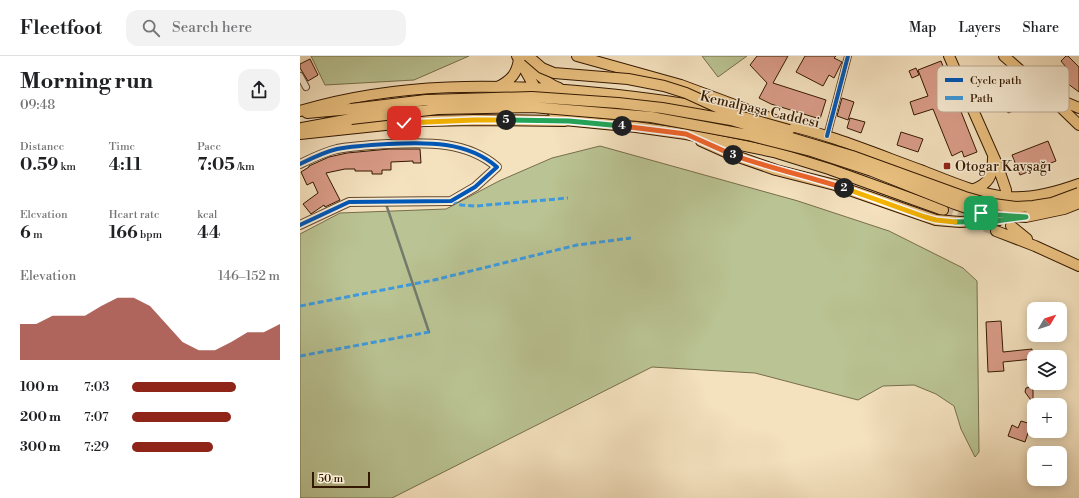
<!DOCTYPE html>
<html lang="en">
<head>
<meta charset="utf-8">
<style>
	body { margin:0; font-family:"Libre Bodoni",serif; background:#f2f2f2; color:#202124; height:100vh; display:flex; flex-direction:column; font-size:15px; white-space:nowrap }
	* { box-sizing:border-box; margin:0 }
	p { font-size:13px; color:#757577 }
	.icon { flex:none; width:22px; height:22px; fill:none; stroke:currentColor; stroke-width:2; stroke-linecap:round; stroke-linejoin:round }
	.map { position:relative; flex:1; overflow:hidden }
	.sheet { display:flex; flex-direction:column; background:#fff; width:300px }
	.sheet>* { flex:none }
	.needle { width:26px; rotate:51deg }
	.buttons { position:absolute; left:727px; top:246px; display:grid; gap:8px }
	.buttons a { display:grid; place-items:center; width:40px; height:40px; border-radius:8px; background:#fff; box-shadow:0 2px 10px #0003; font-size:20px }
	.scale { position:absolute; left:12px; bottom:10px; width:58px; box-sizing:border-box; padding-left:4px; border:2px solid #341801; border-top:0; font-size:11px; line-height:14px; white-space:nowrap; color:#341801; -webkit-text-stroke:3px #f8ecd5; paint-order:stroke }
	.pin { position:absolute; display:grid; place-items:center; width:34px; height:34px; color:#fff; margin:-17px; border-radius:8px; box-shadow:0 2px 6px #0006 }
	.km { position:absolute; width:20px; height:20px; margin:-10px; border-radius:50%; background:#222; color:#fff; font-size:11px; line-height:20px; text-align:center }
	.round { display:grid; place-items:center; flex:none; width:42px; height:42px; border-radius:12px; background:#f2f2f2 }
	.head { display:flex; align-items:center; justify-content:space-between; height:68px; padding:0 20px }
	h1 { font-size:22px; font-weight:800; line-height:30px }
	.metrics { display:grid; grid-template-columns:repeat(3,1fr); gap:6px; height:68px; padding:4px 20px }
	.metrics div { display:grid; align-content:center }
	.metrics b { font-size:17px; font-weight:800 }
	.metrics small { font-size:11px; font-weight:400 }
	.metrics p { font-size:11px }
	.chart { height:112px; padding:8px 20px }
	.chart p { display:flex; justify-content:space-between }
	.chart svg { width:100%; height:72px; margin-top:4px; fill:#8f2418; opacity:.7 }
	ul { padding:0 20px; list-style:none; font-size:13px }
	li { display:grid; grid-template-columns:64px 48px 1fr; align-items:center; height:30px }
	li i { height:10px; border-radius:5px; background:#8f2418 }
	header { display:flex; align-items:center; gap:24px; box-sizing:border-box; height:56px; padding:0 20px; background:#fff; border-bottom:1px solid #e0e0e0 }
	header strong { font-size:19px }
	nav { display:flex; gap:22px; margin-inline-start:auto; font-size:14px }
	.search { width:280px; height:36px; background:#f2f2f2; display:flex; align-items:center; gap:10px; box-sizing:border-box; padding:0 14px; border-radius:12px; color:#757577; font-size:15px }
	main { display:flex; flex:1; min-height:0 }
	.map>svg:first-child { display:block }
</style>
</head>
<body>
<header>
<strong>Fleetfoot</strong>
<div class="search"><svg class="icon" aria-label="search" viewBox="0 0 24 24"><circle cx="10" cy="10" r="6"/><path d="M15 15l6 6"/></svg>Search here</div>
<nav><a>Map</a><a>Layers</a><a>Share</a></nav>
</header>
<main>
<section class="sheet">
<div class="head"><div><h1>Morning run</h1><p>09:48</p></div><a class="round"><svg class="icon" aria-label="share" viewBox="0 0 24 24"><path d="M12 15V3M7 8l5-5 5 5M5 13v7h14v-7"/></svg></a></div>
<div class="metrics">
<div><p>Distance</p><b>0.59<small> km</small></b></div>
<div><p>Time</p><b>4:11</b></div>
<div><p>Pace</p><b>7:05<small> /km</small></b></div>
</div>
<div class="metrics">
<div><p>Elevation</p><b>6<small> m</small></b></div>
<div><p>Heart rate</p><b>166<small> bpm</small></b></div>
<div><p>kcal</p><b>44</b></div>
</div>
<div class="chart"><p><span>Elevation</span>146–152 m</p>
<svg viewBox="0 0 160 44" preserveAspectRatio="none"><path d="M0 44V22L10 22L20 17L30 17L40 17L50 11L60 6L70 6L80 11L90 22L100 33L110 38L120 38L130 33L140 27L150 27L160 22V44z"/></svg>
</div>
<ul>
<li><b>100 m</b>7:03<i style="width:70%"></i></li>
<li><b>200 m</b>7:07<i style="width:67%"></i></li>
<li><b>300 m</b>7:29<i style="width:55%"></i></li>
</ul>
</section>
<div class="map">
<svg width="779" height="442" viewBox="0 0 779 442">
	<rect width="100%" height="100%" fill="#f4e1be"/>
	<filter id="stains"><feTurbulence type="fractalNoise" baseFrequency=".005" numOctaves="4"/><feColorMatrix values="0 0 0 0 .2 0 0 0 0 .09 0 0 0 0 .02 0 0 0 .5 -.17"/></filter>
	<radialGradient id="worn" r=".72"><stop offset=".6" stop-color="#630" stop-opacity="0"/><stop offset="1" stop-color="#630" stop-opacity=".3"/></radialGradient>
	<path fill="#bac393" stroke="#776e4a" d="M 11,0 L 169,0 L 114,24 L 25,29 Z
		M 402,0 L 447,0 L 418,21 Z
		M 300,90 L 498,145 L 589,175 L 663,212 L 677,225 L 679,396 L 675,401 L 661,373 L 654,350 L 636,338 L 614,329 L 583,330 L 558,344 L 455,317 L 352,311 L 92,442 L 0,442 L 0,178 L 40,157 L 146,153 L 199,125 L 252,102 Z"/>
	<g fill="none" stroke-linecap="round" stroke-linejoin="round">
		<path stroke="#727b6c" stroke-width="2.5" d="M 86,148 L 129,276"/>
	</g>
	<path fill="#da9c88" stroke="#341801" d="M 457,0 L 488,0 L 473,27 L 526,44 L 520,63 L 471,48 L 459,42 L 467,27 L 450,9 Z
		M 505,0 L 536,0 L 534,2 L 542,6 L 534,22 L 529,19 L 523,30 L 496,16 Z
		M 766,0 L 768,0 L 779,11 L 779,36 L 756,19 L 766,11 L 761,5 Z
		M 10,3 L 18,19 L 8,25 L 0,12 L 0,8 Z
		M 641,5 L 677,96 L 664,101 L 662,95 L 652,100 L 633,53 L 614,59 L 610,46 L 628,40 L 618,14 Z
		M 616,12 L 619,19 L 612,22 L 609,15 Z
		M 701,18 L 714,44 L 717,43 L 721,52 L 708,57 L 704,48 L 707,47 L 701,35 L 692,39 L 685,25 Z
		M 542,42 L 554,46 L 548,64 L 537,60 Z
		M 550,62 L 565,66 L 561,77 L 547,72 Z
		M 601,76 L 623,83 L 618,96 L 597,89 Z
		M 748,85 L 756,105 L 720,119 L 712,99 Z
		M 89,93 L 120,93 L 121,107 L 113,107 L 113,105 L 91,106 L 91,114 L 82,114 L 82,118 L 72,118 L 72,115 L 55,115 L 55,113 L 45,113 L 26,117 L 40,144 L 25,151 L 24,149 L 11,158 L 3,148 L 18,137 L 13,126 L 7,129 L 1,116 L 9,111 L 9,110 L 29,101 L 47,97 Z
		M 701,265 L 703,296 L 732,293 L 733,303 L 703,306 L 704,315 L 688,316 L 686,266 Z
		M 730,331 L 733,334 L 733,347 L 725,336 L 726,332 Z
		M 721,365 L 731,368 L 725,386 L 708,380 L 712,369 L 718,372 Z"/>
	<g fill="none" stroke-linecap="round" stroke-linejoin="round">
		<path stroke="#ceb998" stroke-width="10" stroke-dasharray="10 5" stroke-linecap="butt" d="M 643,154 L 696,175"/>
		<g stroke="#644a30" stroke-width="8">
			<path id="minor" d="M 0,20 L 6,31
				M 527,80 L 548,0"/>
		</g>
		<g stroke="#644a30" stroke-width="10">
			<path id="tertiary" d="M 0,108 C 12,102 24,96 37,93 C 54,90 72,89 89,88 C 127,86 167,85 197,111 L 175,131 L 151,145 L 49,146 L 0,169"/>
		</g>
		<g stroke="#341801" stroke-width="12">
			<path id="primary" d="M 217,0 C 228,18 245,55 264,64 L 336,71 L 386,78 L 474,96 L 529,113 L 643,154
				M 277,0 L 381,29 L 486,68
				M 649,0 L 697,108 L 706,134 L 707,146
				M 704,0 L 746,37 L 779,69
				M 226,4 C 235,16 245,27 259,32
				M 198,31 C 211,24 217,18 219,3
				M 753,41 L 779,52
				M 0,55 C 96,26 199,27 298,37 C 338,41 379,46 418,54
				M 7,57 L 51,53
				M 479,67 C 529,78 576,98 623,115 C 651,126 678,138 708,141 C 731,143 757,136 779,128
				M 2,72 L 51,63
				M 0,78 L 123,65 L 174,64 L 265,65
				M 401,85 L 430,98
				M 672,134 C 689,128 693,120 693,102
				M 711,170 L 727,183
				M 696,175 L 735,190 L 779,210"/>
		</g>
		<use href="#minor" stroke="#f8ecd5" stroke-width="6"/>
		<use href="#tertiary" stroke="#f8ecd5" stroke-width="8"/>
		<use href="#primary" stroke="#eac07f" stroke-width="10"/>
		<g stroke="#341801" stroke-width="12" stroke-linecap="butt">
			<path id="primary-bridge" d="M 228,0 L 242,12 L 254,17 L 328,23 L 364,30 L 386,37 L 432,58 L 489,74
				M 51,53 L 126,44 L 232,41 L 318,47 L 362,52 L 431,64 L 552,100 L 665,141 L 686,147 L 716,151 L 733,150 L 752,147 L 779,137
				M 51,63 L 138,53 L 232,51 L 351,61 L 448,79 L 511,95 L 572,115 L 655,148 L 681,157 L 697,159 L 726,161 L 764,153 L 779,147
				M 430,98 L 476,114 L 535,129 L 636,164 L 660,166 L 701,164"/>
		</g>
		<use href="#primary-bridge" stroke="#eac07f" stroke-width="10"/>
		<path stroke="#3e9add" stroke-width="3" stroke-dasharray="6 3" stroke-linecap="butt" d="M 151,145 L 161,149 L 176,150 L 268,142
			M 0,250 L 134,224 L 277,189 L 331,182
			M 0,300 L 129,276"/>
		<g stroke="#f8ecd5" stroke-width="6">
			<path id="cycleway" d="M 527,80 L 548,0
				M 0,108 C 12,102 24,96 37,93 C 54,90 72,89 89,88 C 127,86 167,85 197,111 L 175,131 L 151,145 L 49,146 L 0,169"/>
		</g>
		<use href="#cycleway" stroke="#0057b8" stroke-width="4"/>
	</g>
	<g fill="none" stroke-linecap="round" stroke-linejoin="round">
		<g stroke="#fff" stroke-width="8">
			<path id="split-1" d="M 655,166 L 696,165 L 726,161 L 698,159 L 681,157"/>
		</g>
		<g stroke="#fff" stroke-width="8">
			<path id="split-2" d="M 544,132 L 625,161 L 636,164 L 655,166"/>
		</g>
		<g stroke="#fff" stroke-width="8">
			<path id="split-3" d="M 433,99 C 469,112 507,120 544,132"/>
		</g>
		<g stroke="#fff" stroke-width="8">
			<path id="split-4" d="M 322,70 L 386,78 L 433,99"/>
		</g>
		<g stroke="#fff" stroke-width="8">
			<path id="split-5" d="M 206,64 L 269,65 L 322,70"/>
		</g>
		<g stroke="#fff" stroke-width="8">
			<path id="split-6" d="M 104,67 L 174,64 L 206,64"/>
		</g>
		<use href="#split-1" stroke="#22a559" stroke-width="5"/>
		<use href="#split-2" stroke="#f5b400" stroke-width="5"/>
		<use href="#split-3" stroke="#f0652b" stroke-width="5"/>
		<use href="#split-4" stroke="#f0652b" stroke-width="5"/>
		<use href="#split-5" stroke="#22a559" stroke-width="5"/>
		<use href="#split-6" stroke="#f5b400" stroke-width="5"/>
	</g>
	<rect fill="#8f2418" stroke="#f8ecd5" stroke-width="1.5" x="643" y="106" width="8" height="8" rx="2"/>
	<g text-anchor="middle" stroke-width="3" stroke-linejoin="round" paint-order="stroke">
		<g font-size="14" fill="#341801" stroke="#f8ecd5">
			<text transform="translate(460 53) rotate(13)" y="5">Kemalpaşa Caddesi</text>
		</g>
		<g font-size="14" fill="#341801" stroke="#f8ecd5" text-anchor="start">
			<text x="655" y="115">Otogar Kavşağı</text>
		</g>
	</g>
	<rect x="637" y="10" width="132" height="46" rx="6" fill="#f8ecd5" stroke="#bdac95" stroke-width="1"/>
	<rect x="645" y="22" width="18" height="4" fill="#0057b8"/>
	<rect x="645" y="40" width="18" height="4" fill="#3e9add"/>
	<g font-size="11" fill="#341801">
		<text x="670" y="28">Cycle path</text>
		<text x="670" y="46">Path</text>
	</g>
	<rect width="100%" height="100%" filter="url(#stains)"/>
	<rect width="100%" height="100%" fill="url(#worn)"/>
</svg>
<div class="buttons">
<a><svg class="needle" viewBox="-14 -14 28 28"><path d="M0-13l5 13h-10z" fill="#e53935"/><path d="M0 13l5-13h-10z" fill="#757577"/></svg></a>
<a><svg class="icon" aria-label="layers" viewBox="0 0 24 24"><path d="M12 4l9 5-9 5-9-5zM3 14l9 5 9-5"/></svg></a>
<a>+</a>
<a>−</a>
</div>
<div class="scale">50 m</div>
<div class="pin" style="left:681px;top:157px;background:#1e9e55"><svg class="icon" aria-label="arrive" viewBox="0 0 24 24"><path d="M6 21V4h12l-3 4 3 4H6"/></svg></div>
<div class="pin" style="left:104px;top:67px;background:#d93025"><svg class="icon" aria-label="check" viewBox="0 0 24 24"><path d="M5 12l5 5 9-10"/></svg></div>
<b class="km" style="left:544px;top:132px">2</b>
<b class="km" style="left:433px;top:99px">3</b>
<b class="km" style="left:322px;top:70px">4</b>
<b class="km" style="left:206px;top:64px">5</b>
</div>
</main>
</body>
</html>
